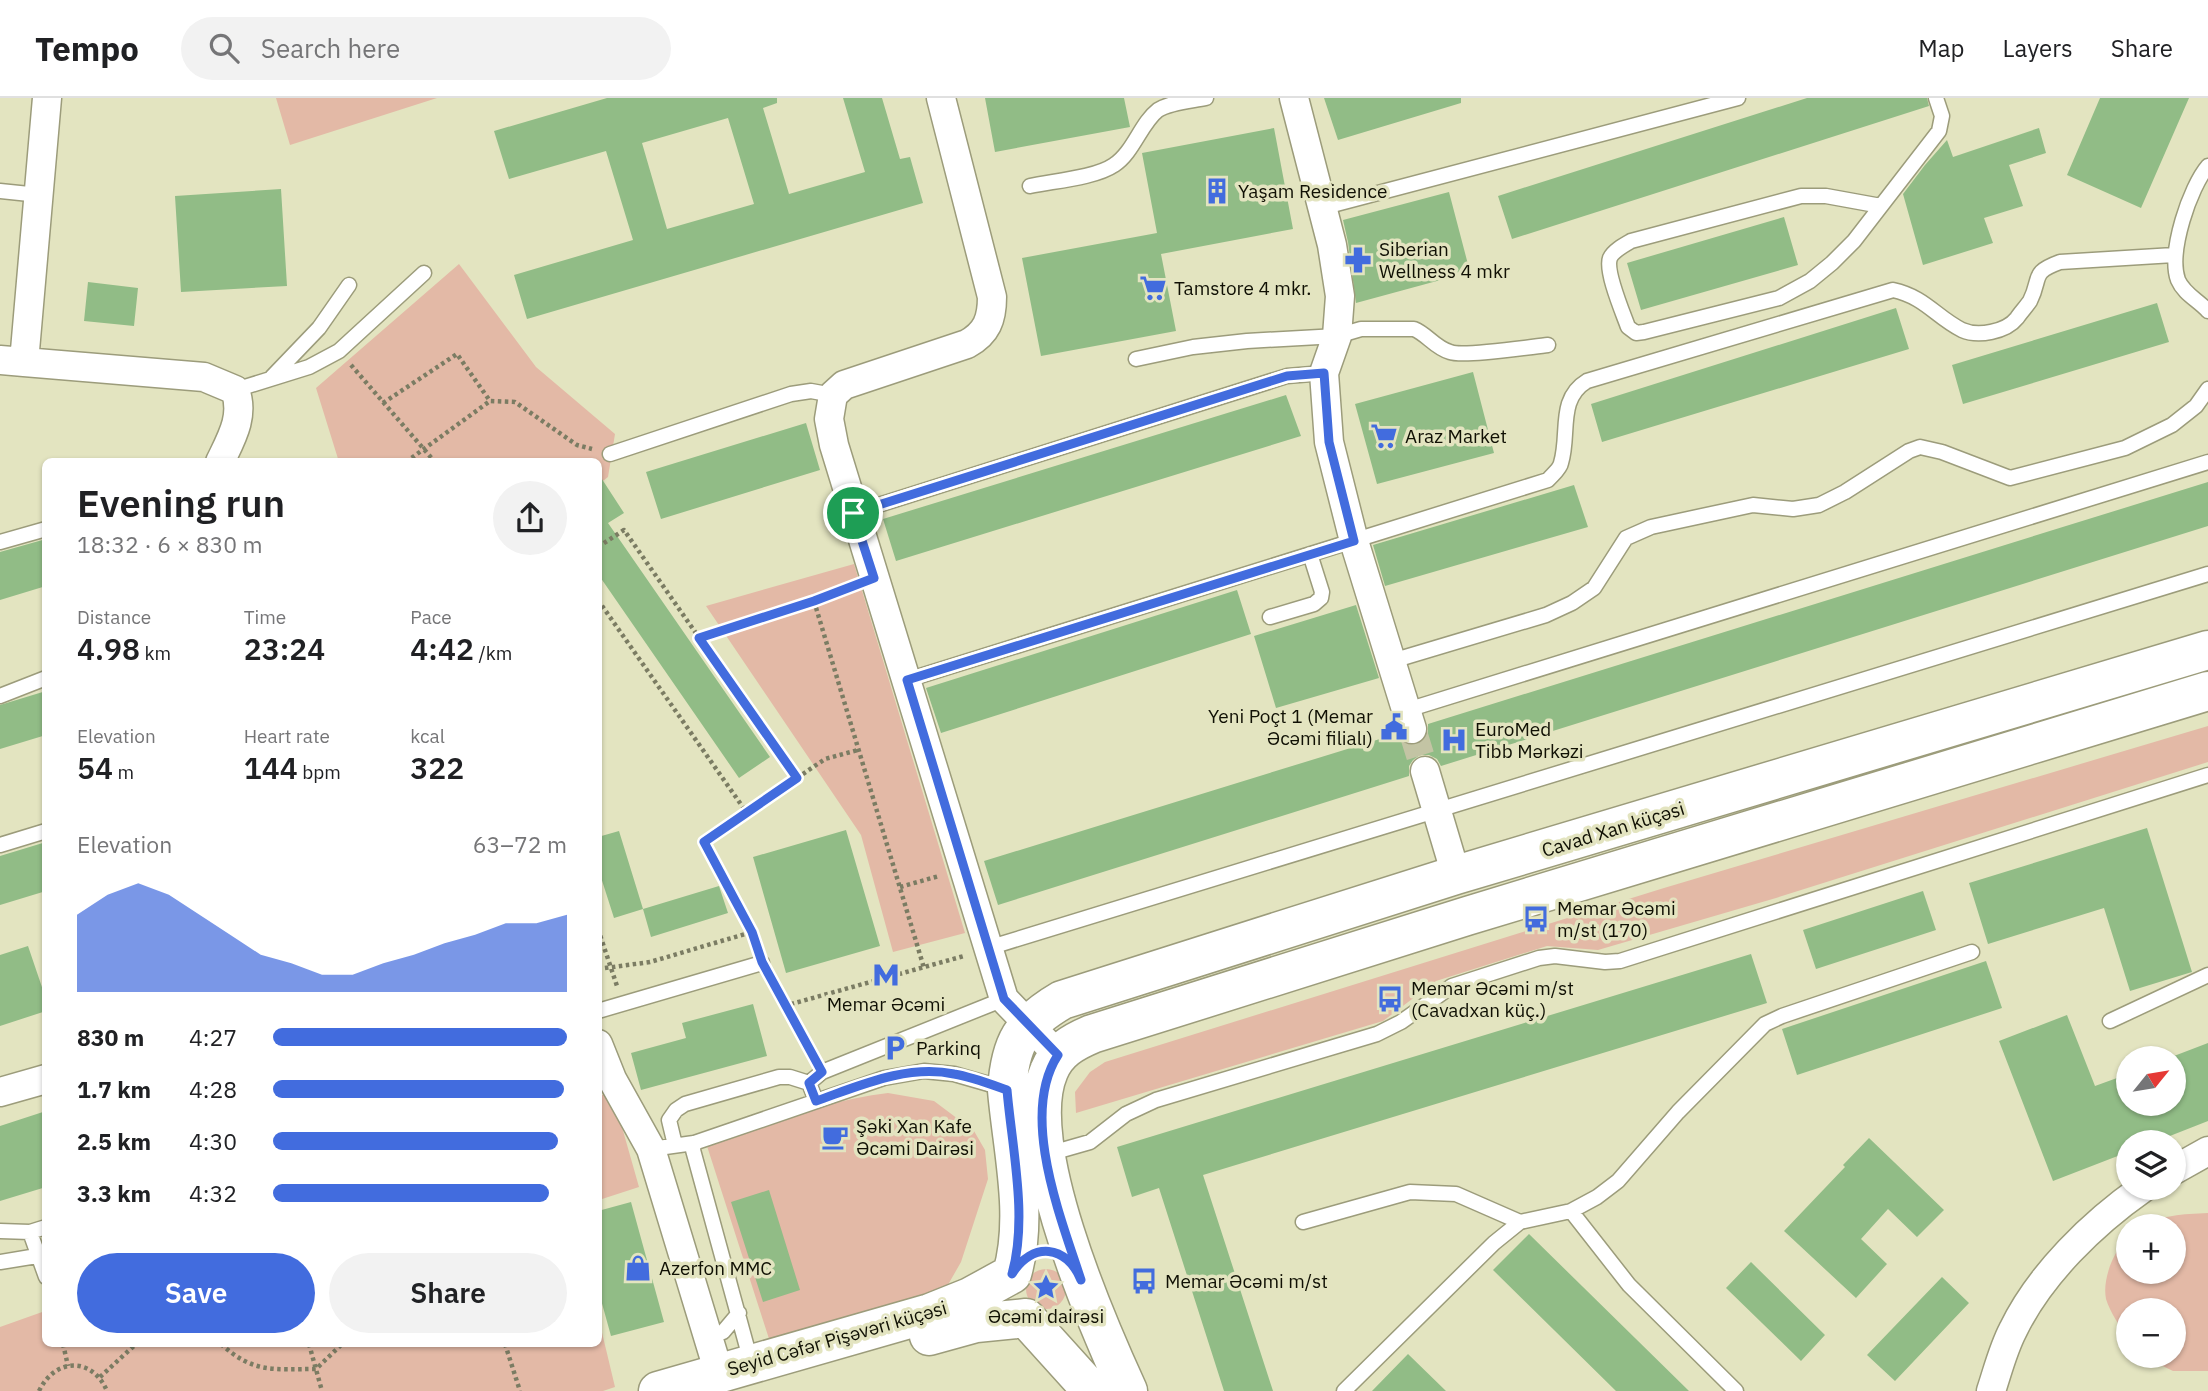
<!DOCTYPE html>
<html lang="en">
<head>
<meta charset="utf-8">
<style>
	body { margin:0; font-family:"IBM Plex Sans",sans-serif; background:#f2f2f2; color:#202124; height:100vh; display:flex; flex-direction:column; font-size:26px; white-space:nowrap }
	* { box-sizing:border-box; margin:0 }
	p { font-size:23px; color:#757577 }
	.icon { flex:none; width:38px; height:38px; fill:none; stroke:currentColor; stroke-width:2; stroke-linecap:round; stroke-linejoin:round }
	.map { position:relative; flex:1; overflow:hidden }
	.side { position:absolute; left:42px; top:360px; width:560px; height:889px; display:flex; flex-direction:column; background:#fff; border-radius:10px; box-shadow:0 2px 5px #0004 }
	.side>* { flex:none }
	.needle { width:46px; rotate:60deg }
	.buttons { position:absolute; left:2116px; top:948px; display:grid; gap:14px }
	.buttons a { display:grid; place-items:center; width:70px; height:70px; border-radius:50%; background:#fff; box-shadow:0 2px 5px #0004; font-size:35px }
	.pin { position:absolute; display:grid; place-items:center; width:60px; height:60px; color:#fff; margin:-30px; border:4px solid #fff; border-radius:50%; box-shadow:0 2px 7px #0007 }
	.round { display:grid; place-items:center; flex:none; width:74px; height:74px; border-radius:37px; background:#f2f2f2 }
	.headline { display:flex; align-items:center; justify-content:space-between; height:119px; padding:0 35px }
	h1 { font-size:38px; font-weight:600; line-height:52px }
	.stats { display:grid; grid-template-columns:repeat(3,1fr); gap:10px; height:119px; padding:7px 35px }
	.stats div { display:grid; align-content:center }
	.stats b { font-size:30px; font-weight:600 }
	.stats small { font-size:19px; font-weight:400 }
	.stats p { font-size:19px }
	.chart { height:196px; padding:14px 35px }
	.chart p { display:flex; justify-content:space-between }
	.chart svg { width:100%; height:126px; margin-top:7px; fill:#426cde; opacity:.7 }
	.button { display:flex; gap:14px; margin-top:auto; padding:14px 35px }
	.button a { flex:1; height:80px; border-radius:42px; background:#426cde; color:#fff; font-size:28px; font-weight:600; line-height:80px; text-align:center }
	.button a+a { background:#f2f2f2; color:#202124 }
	ul { padding:0 35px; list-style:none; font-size:23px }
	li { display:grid; grid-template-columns:112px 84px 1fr; align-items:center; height:52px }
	li i { height:18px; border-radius:9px; background:#426cde }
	header { display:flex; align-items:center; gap:42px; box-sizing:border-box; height:98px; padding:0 35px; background:#fff; border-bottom:2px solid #e0e0e0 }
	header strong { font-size:33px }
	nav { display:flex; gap:38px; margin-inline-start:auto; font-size:24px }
	.search { width:490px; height:63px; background:#f2f2f2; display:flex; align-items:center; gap:18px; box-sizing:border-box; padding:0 24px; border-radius:38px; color:#757577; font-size:26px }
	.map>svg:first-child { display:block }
</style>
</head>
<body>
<header>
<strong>Tempo</strong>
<div class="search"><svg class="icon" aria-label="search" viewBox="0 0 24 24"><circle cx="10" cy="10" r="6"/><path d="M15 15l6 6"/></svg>Search here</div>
<nav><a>Map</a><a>Layers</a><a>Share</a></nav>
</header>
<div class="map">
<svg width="2208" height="1293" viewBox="0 0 2208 1293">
	<rect width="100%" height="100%" fill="#e3e4c0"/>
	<path fill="#e3b9a6" d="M 276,0 L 437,0 L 290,47 Z
		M 459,166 L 536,269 L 615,336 L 608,379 L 599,386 L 598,364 L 339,364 L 316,290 Z
		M 854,466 L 965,835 L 893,854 L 861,737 L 706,508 Z
		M 2208,628 L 2208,664 L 1776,800 L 1598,852 L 1547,848 L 1436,883 L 1383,923 L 1076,1015 L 1075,994 L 1090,974 L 1105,964 L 1664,790 Z
		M 612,994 L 639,1089 L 599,1102 L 599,998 Z
		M 888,995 L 934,1003 L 974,1033 L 985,1052 L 988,1081 L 961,1164 L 945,1192 L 771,1247 L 707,1048 C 766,1028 825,1002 888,995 Z
		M 2208,1115 L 2208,1273 L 2173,1273 L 2142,1258 L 2174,1258 L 2174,1213 L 2128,1213 L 2128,1240 C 2120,1229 2110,1214 2106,1201 C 2102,1181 2114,1152 2128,1139 L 2128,1174 L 2174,1174 L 2174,1129 L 2139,1129 C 2162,1117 2182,1116 2208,1115 Z
		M1026 1191a20 20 0 1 1 40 0a20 20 0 1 1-40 0Z
		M 45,1213 L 46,1246 L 598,1246 L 599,1222 L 615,1289 L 603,1293 L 0,1293 L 0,1229 Z"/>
	<path fill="#91bc86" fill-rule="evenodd" d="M 607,0 L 777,0 L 777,5 L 763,10 L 789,96 L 865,74 L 843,0 L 882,0 L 900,61 L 910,59 L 923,105 L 527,221 L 514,177 L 633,142 L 606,53 L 509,81 L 494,33 ZM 728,20 L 754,106 L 667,131 L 642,45 Z
		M 985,0 L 1124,0 L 1130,29 L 995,54 Z
		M 1324,0 L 1461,0 L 1461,5 L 1338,42 Z
		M 1807,0 L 1927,0 L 1929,8 L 1512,141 L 1498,98 Z
		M 2100,0 L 2189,0 L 2141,110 L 2067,77 Z
		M 1274,30 L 1293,131 L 1161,156 L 1176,233 L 1041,258 L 1022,160 L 1157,135 L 1142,55 Z
		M 2039,30 L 2046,55 L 2009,67 L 2023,108 L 1984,120 L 1993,145 L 1923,167 L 1903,96 L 1925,67 L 1947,42 L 1953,59 Z
		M 281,91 L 287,188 L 181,194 L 175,98 Z
		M 1449,94 L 1470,174 L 1356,205 L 1348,144 L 1343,122 Z
		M 1784,119 L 1798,167 L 1641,212 L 1627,165 Z
		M 88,184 L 138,190 L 134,228 L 84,223 Z
		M 2157,205 L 2169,244 L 1963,306 L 1952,267 Z
		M 1896,210 L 1909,251 L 1602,344 L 1591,306 Z
		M 1473,274 L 1494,355 L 1377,386 L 1355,306 Z
		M 1286,297 L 1301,338 L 896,463 L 883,421 Z
		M 806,325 L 820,372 L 661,421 L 646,374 Z
		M 598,375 L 624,415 L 608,425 L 770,659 L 739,680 L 598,476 Z
		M 2208,384 L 2208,428 L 1441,668 L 1437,661 L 1429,657 L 1420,657 L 1413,662 L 1409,668 L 1409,678 L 998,807 L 984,763 L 1396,636 L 1400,643 L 1408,647 L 1418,647 L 1425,642 L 1428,635 L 1428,626 Z
		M 1574,387 L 1588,429 L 1385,488 L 1373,447 Z
		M 46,441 L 46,488 L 0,502 L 0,454 Z
		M 1237,492 L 1251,536 L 941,635 L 926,590 Z
		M 1356,507 L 1379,580 L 1276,610 L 1254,538 Z
		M 46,593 L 46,637 L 0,651 L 0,607 Z
		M 2147,730 L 2192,874 L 2130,893 L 2104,810 L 1988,846 L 1969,785 Z
		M 846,732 L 880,848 L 786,875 L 753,759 Z
		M 619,733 L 643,811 L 614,820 L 598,770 L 598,739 Z
		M 46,744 L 46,793 L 0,807 L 0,758 Z
		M 719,788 L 728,815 L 651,839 L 643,811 Z
		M 1923,793 L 1936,832 L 1816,871 L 1803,832 Z
		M 28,848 L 46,901 L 46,913 L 0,928 L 0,857 Z
		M 1751,856 L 1767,905 L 1203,1077 L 1273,1293 L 1224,1293 L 1159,1090 L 1132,1099 L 1117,1049 Z
		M 1986,863 L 2002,910 L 1797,977 L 1782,931 Z
		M 753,906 L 767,958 L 641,992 L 631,955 L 686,940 L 682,925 Z
		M 2067,917 L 2095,988 L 2128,976 L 2128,1006 L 2174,1006 L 2174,958 L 2208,945 L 2208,1023 L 2152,1045 L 2128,1045 L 2128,1054 L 2053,1083 L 1999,943 Z
		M 46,1013 L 46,1089 L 0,1103 L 0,1028 Z
		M 1869,1040 L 1944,1112 L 1917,1139 L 1888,1111 L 1861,1141 L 1887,1166 L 1856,1200 L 1784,1133 L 1845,1069 L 1843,1067 Z
		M 769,1092 L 800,1192 L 763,1204 L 731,1104 Z
		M 631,1104 L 664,1224 L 611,1238 L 598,1191 L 598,1113 Z
		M 1529,1136 L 1689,1293 L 1616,1293 L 1493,1172 Z
		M 1751,1164 L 1825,1237 L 1801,1263 L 1726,1190 Z
		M 1942,1179 L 1969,1205 L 1895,1283 L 1867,1257 Z
		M 1408,1256 L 1446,1293 L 1372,1293 Z"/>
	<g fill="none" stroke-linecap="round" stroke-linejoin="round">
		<path stroke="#c3c4a4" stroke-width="28" stroke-dasharray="28 14" stroke-linecap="butt" d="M 1412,631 L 1425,673"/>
		<g stroke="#9c9c7b" stroke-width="17">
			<path id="lane" d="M 2208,68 C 2190,89 2168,154 2178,182 C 2184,196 2198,202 2208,213
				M 1030,88 C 1053,83 1095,80 1114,67 C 1133,55 1141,25 1158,12 C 1171,4 1191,3 1206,0
				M 0,93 L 39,97
				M 1801,98 L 1826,98 L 1881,108 L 1854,143 L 1832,165 L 1810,183 L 1779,200 L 1644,234 L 1636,235 L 1628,229 C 1623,215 1605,173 1610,160 C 1613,153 1624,147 1631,143 Z
				M 1881,108 L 1939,33 L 1942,18 L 1936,0
				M 1321,110 L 1738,0
				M 1136,261 L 1193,249 L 1247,243 L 1337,238 L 1361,231 L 1414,231 C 1427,236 1435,250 1450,254 C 1463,259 1529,249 1548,247
				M 272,279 L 319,230 L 349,187
				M 235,292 L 309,269 L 339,253 L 424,175
				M 610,356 L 791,296 L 811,293 L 833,297
				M 853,415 L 1287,278 L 1324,275
				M 0,444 L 46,431
				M 1270,519 L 1314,506 L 1321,500 L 1322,494 L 1310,456
				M 1392,563 L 1546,517 L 1572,505 L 1594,490 L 1626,440 L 1651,429 L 1753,407 L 1793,411 L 1819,407 L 1845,394 L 1909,353 L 1920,349 L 1942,354 L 2010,380 L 2125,350 L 2172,327 L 2196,308 L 2208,291
				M 907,582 L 1548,382 C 1552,377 1560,371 1561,365 C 1570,336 1557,301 1587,283 L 1893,192 C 1925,199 1936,219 1962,232 C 1978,239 2006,234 2017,220 C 2021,214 2026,209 2030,203 C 2042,179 2030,175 2060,164 L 2174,157
				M 0,598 L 46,580
				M 1407,612 L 2208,364
				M 0,747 L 46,733
				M 988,850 L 2208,476
				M 598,913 L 762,865
				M 2110,923 L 2208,877
				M 816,1003 L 809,985 L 822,974 L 1004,901
				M 694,1045 L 693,1052 L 751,1264
				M 675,1047 L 669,1022 L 676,1012 L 685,1006 L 779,979 L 790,979 L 809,985
				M 651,1051 L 694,1045 L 884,980 L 924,973 L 954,976 L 1006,991
				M 1048,1056 L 1090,1044 L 1126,1016 L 1156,1002 L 1377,936 L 1401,924 L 1452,888 L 1539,860 L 1555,858 L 1605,864 L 1620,863 L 2208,677
				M 1571,1113 L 1629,1187 L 1736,1293
				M 1303,1124 L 1410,1094 L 1456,1096 L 1520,1124
				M 0,1133 L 30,1134 L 46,1129
				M 30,1134 L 46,1179
				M 0,1164 L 37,1158
				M 707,1228 L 717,1235 L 723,1234 L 739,1215
				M 1344,1293 L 1494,1145 L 1520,1124 L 1571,1113 L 1597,1099 L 1618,1083 L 1678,1014 L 1765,926 L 1782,918 L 1972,854"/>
		</g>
		<g stroke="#9c9c7b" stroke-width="31">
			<path id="street" d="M 941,0 L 992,199 C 992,221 987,235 967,246 L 844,287 L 833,297 L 829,321 L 834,347 L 1004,901 L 1058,957
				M 1294,0 L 1332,147 L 1340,198 L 1337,238 L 1324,275 L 1329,344 L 1354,443 L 1412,631
				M 0,262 L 24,264 L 47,0
				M 24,264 L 204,279 L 235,292 C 245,318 231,341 220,364
				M 1425,673 L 1456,777
				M 598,946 L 612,981 L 651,1051 L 719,1275
				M 0,994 L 46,981
				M 2174,1072 L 2208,1053
				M 1991,1293 C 1998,1272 2003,1251 2013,1232 C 2040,1176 2093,1125 2143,1090"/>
		</g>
		<g stroke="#9c9c7b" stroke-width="41">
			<path id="secondary" d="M 929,1238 L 976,1225 L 1026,1220 L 1092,1293
				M 658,1293 L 930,1215 L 970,1199 L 1012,1176 C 1029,1118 1012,1051 1007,992 C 1010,945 1021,926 1062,902 L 1456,777 L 2208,552
				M 1128,1293 C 1096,1223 1018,1045 1049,973 C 1057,953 1073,944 1092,936 L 1467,818 L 2208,593"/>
		</g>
		<path stroke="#7b7c63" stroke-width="4.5" stroke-dasharray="3.5 3.5" stroke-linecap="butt" d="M 351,267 L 435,364
			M 383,305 L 457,256 L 490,303 L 515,304 L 577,347 L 592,351
			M 406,364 L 490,303
			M 598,449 L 624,432 L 797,680 L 747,715 L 598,502
			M 814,503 L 924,870
			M 699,540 L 851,489
			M 797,680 L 825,661 L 858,652
			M 747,715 L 704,744 L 752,834 L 756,847
			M 900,789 L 939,778
			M 598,831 L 617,888
			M 598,871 L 650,864 L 752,834
			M 770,881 L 813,959
			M 784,908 L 964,858
			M 63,1246 L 68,1268
			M 221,1246 C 254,1276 274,1271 316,1271 L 342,1246
			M 309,1246 L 322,1293
			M 505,1246 L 520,1293
			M 100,1279 L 136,1246
			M 39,1293 C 55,1260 92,1258 107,1293"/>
		<use href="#lane" stroke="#fff" stroke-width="14"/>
		<use href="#street" stroke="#fff" stroke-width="28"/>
		<use href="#secondary" stroke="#fff" stroke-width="38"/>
	</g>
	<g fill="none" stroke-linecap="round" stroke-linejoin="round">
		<g stroke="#fff" stroke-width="14">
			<path id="route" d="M 1324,275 L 1329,344 L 1354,443 L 907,582 L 1004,901 L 1058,957 C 1019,1017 1061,1120 1081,1182 C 1067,1147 1032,1143 1012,1176 C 1028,1120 1012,1050 1007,992 C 990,986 972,979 954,976 C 907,966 859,988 816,1003 L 809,985 L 822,974 L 762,864 L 752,834 L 704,744 L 797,680 L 699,540 L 814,503 L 874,480 L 853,415 L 1287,278 Z"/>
		</g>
		<use href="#route" stroke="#426cde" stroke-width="9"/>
	</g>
	<defs>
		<g id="building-bare" transform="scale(2.1)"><path d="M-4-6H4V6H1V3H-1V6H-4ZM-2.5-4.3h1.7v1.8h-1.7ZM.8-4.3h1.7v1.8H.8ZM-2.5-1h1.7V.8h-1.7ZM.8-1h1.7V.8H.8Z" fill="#426cde" stroke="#e3e4c0" stroke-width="2.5" paint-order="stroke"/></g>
		<g id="pharmacy-bare" transform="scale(2.1)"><path d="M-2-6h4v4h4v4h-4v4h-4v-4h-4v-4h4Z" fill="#426cde" stroke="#e3e4c0" stroke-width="2.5" paint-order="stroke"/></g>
		<g id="supermarket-bare" transform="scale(2.1)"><path d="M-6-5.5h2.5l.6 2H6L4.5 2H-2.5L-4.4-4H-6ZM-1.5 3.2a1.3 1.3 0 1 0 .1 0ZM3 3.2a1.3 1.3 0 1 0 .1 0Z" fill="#426cde" stroke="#e3e4c0" stroke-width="2.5" paint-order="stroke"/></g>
		<g id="civic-bare" transform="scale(2.1)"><path d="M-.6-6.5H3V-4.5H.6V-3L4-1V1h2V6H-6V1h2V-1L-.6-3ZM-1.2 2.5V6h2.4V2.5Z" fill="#426cde" stroke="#e3e4c0" stroke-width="2.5" paint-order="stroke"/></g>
		<g id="hospital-bare" transform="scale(2.1)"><path d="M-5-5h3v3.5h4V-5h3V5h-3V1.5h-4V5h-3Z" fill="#426cde" stroke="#e3e4c0" stroke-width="2.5" paint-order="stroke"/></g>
		<g id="bus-bare" transform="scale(2.1)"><path d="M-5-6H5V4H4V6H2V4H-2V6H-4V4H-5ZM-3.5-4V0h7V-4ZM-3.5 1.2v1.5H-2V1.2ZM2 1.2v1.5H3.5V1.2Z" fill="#426cde" stroke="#e3e4c0" stroke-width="2.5" paint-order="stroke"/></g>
		<g id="metro-bare" transform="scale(2.1)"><path d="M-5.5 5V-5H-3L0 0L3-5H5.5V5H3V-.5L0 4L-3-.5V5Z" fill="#426cde" stroke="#e3e4c0" stroke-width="2.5" paint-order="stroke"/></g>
		<g id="parking-bare" transform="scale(2.1)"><path d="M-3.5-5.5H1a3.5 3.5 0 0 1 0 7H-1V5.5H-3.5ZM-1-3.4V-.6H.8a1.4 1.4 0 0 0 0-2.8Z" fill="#426cde" stroke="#e3e4c0" stroke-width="2.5" paint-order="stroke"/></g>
		<g id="cafe-bare" transform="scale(2.1)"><path d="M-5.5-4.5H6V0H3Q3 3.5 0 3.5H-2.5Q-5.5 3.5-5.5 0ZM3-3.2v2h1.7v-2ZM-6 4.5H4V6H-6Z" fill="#426cde" stroke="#e3e4c0" stroke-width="2.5" paint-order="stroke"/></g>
		<g id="shop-bare" transform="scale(2.1)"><path d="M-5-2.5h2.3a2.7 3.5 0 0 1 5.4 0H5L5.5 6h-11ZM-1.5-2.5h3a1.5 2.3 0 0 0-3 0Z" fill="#426cde" stroke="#e3e4c0" stroke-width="2.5" paint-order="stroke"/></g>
		<g id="sight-bare" transform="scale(2.1)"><path d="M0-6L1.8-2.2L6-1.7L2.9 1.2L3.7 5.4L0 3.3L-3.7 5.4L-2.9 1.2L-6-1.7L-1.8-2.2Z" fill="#426cde" stroke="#e3e4c0" stroke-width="2.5" paint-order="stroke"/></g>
	</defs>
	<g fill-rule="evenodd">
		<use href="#building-bare" x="1217" y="93"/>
		<use href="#pharmacy-bare" x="1358" y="162"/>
		<use href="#supermarket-bare" x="1153" y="190"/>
		<use href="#supermarket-bare" x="1384" y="338"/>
		<use href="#civic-bare" x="1394" y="629"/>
		<use href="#hospital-bare" x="1454" y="642"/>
		<use href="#bus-bare" x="1536" y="821"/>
		<use href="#metro-bare" x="886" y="877"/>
		<use href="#bus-bare" x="1390" y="901"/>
		<use href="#parking-bare" x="895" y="950"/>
		<use href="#cafe-bare" x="835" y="1039"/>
		<use href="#shop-bare" x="638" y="1170"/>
		<use href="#bus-bare" x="1144" y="1183"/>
		<use href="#sight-bare" x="1046" y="1189"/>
	</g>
	<g text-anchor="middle" stroke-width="7" stroke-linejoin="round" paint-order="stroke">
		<g font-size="19" fill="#101004" stroke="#e3e4c0" text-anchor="start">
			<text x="1238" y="100">Yaşam Residence</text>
			<text x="1379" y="158">Siberian<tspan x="1379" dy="22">Wellness 4 mkr</tspan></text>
			<text x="1174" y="197">Tamstore 4 mkr.</text>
			<text x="1405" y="345">Araz Market</text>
			<text x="1373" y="625" text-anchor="end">Yeni Poçt 1 (Memar<tspan x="1373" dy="22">Əcəmi filialı)</tspan></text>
			<text x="1475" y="638">EuroMed<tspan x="1475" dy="22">Tibb Mərkəzi</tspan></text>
			<text x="1557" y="817">Memar Əcəmi<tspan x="1557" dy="22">m/st (170)</tspan></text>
			<text x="1411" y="897">Memar Əcəmi m/st<tspan x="1411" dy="22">(Cavadxan küç.)</tspan></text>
			<text x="886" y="913" text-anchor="middle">Memar Əcəmi</text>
			<text x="916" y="957">Parkinq</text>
			<text x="856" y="1035">Şəki Xan Kafe<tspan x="856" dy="22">Əcəmi Dairəsi</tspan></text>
			<text x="659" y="1177">Azerfon MMC</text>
			<text x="1165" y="1190">Memar Əcəmi m/st</text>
			<text x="1046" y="1225" text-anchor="middle">Əcəmi dairəsi</text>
		</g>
		<g font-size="19" fill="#101004" stroke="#e3e4c0">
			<text transform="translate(1613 731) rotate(-17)" y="7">Cavad Xan küçəsi</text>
			<text transform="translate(837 1240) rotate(-16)" y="7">Seyid Cəfər Pişəvəri küçəsi</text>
		</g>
	</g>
</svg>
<div class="buttons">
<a><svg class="needle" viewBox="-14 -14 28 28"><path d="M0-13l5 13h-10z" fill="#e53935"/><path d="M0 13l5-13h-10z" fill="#757577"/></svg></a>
<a><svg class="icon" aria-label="layers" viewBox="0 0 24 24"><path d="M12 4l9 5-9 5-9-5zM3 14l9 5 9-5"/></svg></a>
<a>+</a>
<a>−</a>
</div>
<div class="pin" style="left:853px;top:415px;background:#1e9e55"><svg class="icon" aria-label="arrive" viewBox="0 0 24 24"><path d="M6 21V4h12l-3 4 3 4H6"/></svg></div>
<section class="side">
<div class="headline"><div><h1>Evening run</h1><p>18:32 · 6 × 830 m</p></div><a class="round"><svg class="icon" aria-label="share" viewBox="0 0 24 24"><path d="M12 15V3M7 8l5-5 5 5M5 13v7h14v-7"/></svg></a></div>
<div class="stats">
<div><p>Distance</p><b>4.98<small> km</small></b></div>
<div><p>Time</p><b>23:24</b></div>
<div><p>Pace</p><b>4:42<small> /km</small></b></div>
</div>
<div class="stats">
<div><p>Elevation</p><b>54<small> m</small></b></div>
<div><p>Heart rate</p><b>144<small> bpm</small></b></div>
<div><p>kcal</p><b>322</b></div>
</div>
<div class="chart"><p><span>Elevation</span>63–72 m</p>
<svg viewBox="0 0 160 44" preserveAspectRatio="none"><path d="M0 44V17L10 10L20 6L30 10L40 17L50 24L60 31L70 34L80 38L90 38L100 34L110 31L120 27L130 24L140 20L150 20L160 17V44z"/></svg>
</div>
<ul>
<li><b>830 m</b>4:27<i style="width:100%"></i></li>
<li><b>1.7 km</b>4:28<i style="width:99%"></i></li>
<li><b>2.5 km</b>4:30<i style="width:97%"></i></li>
<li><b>3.3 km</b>4:32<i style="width:94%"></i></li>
</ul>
<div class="button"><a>Save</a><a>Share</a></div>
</section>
</div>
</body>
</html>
